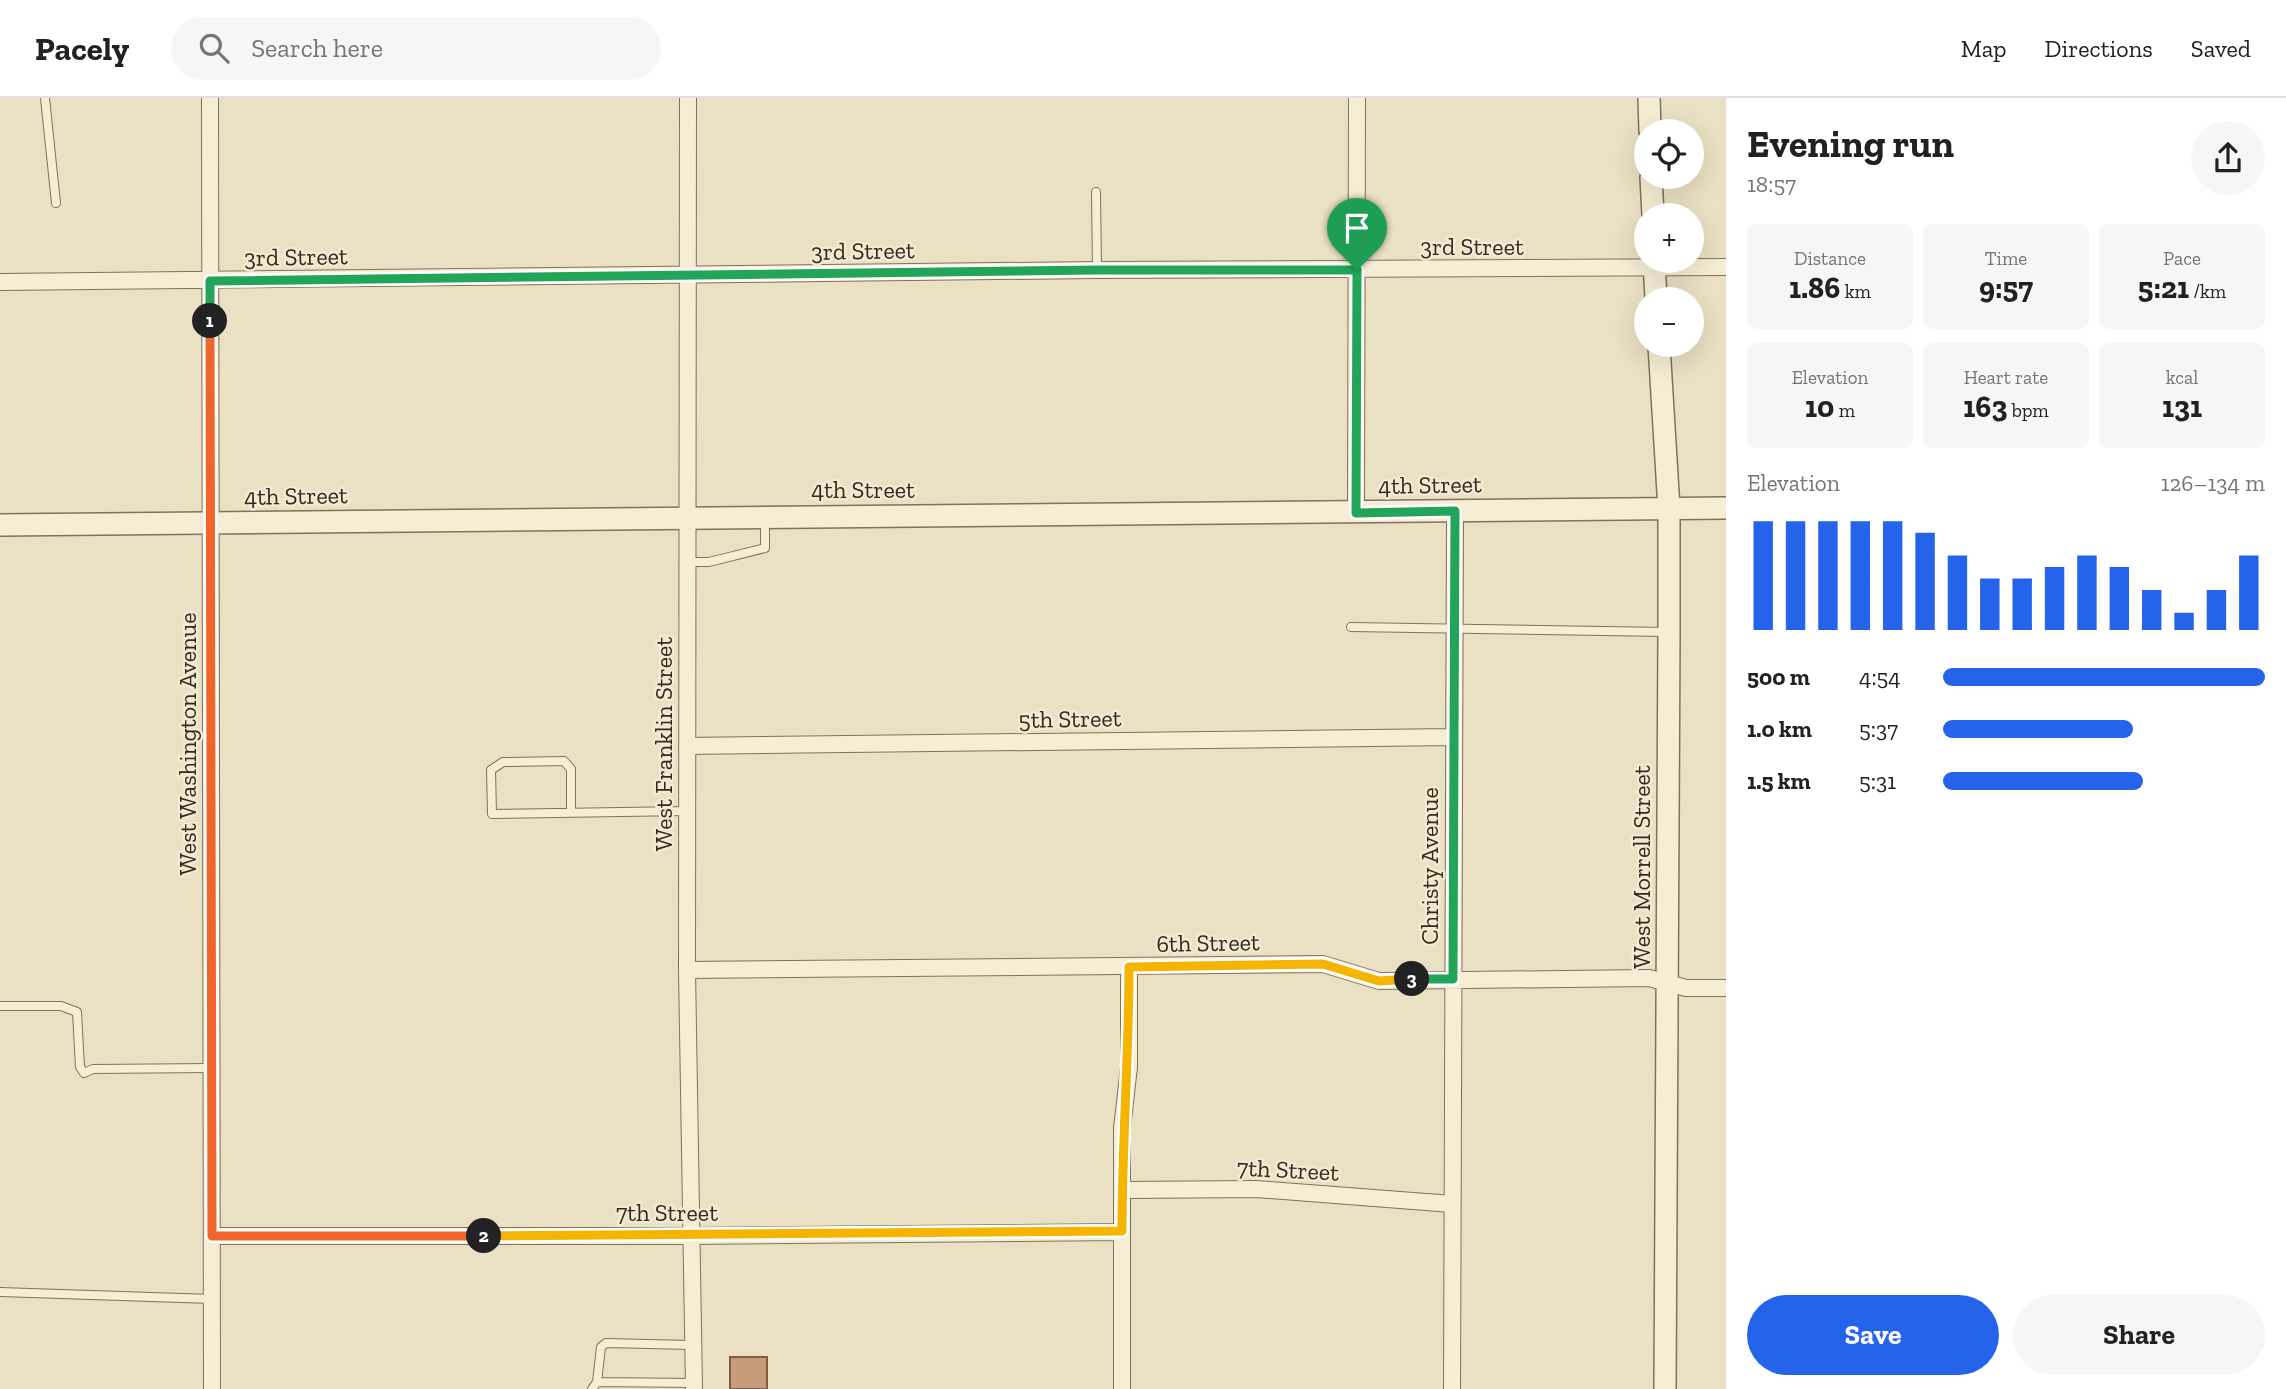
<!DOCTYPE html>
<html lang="en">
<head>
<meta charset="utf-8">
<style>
	body { margin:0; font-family:"Zilla Slab",serif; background:#f6f6f6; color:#202124; height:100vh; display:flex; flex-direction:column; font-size:26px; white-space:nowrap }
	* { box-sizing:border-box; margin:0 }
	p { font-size:23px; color:#757577 }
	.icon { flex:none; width:38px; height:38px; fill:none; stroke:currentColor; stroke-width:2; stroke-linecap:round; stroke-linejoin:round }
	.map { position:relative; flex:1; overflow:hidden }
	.panel { display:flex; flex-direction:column; background:#fff; width:560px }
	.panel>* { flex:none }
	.buttons { position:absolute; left:1634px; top:21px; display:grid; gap:14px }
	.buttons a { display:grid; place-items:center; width:70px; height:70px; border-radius:50%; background:#fff; box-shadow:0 7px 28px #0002; font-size:35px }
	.pin { position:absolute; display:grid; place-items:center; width:60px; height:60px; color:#fff; margin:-72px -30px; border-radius:50% 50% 50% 0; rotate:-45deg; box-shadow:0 0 7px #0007 }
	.pin .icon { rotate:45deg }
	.km { position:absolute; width:35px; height:35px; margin:-18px; border-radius:50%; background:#222; color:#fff; font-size:19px; line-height:35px; text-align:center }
	.round { display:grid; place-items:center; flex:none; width:74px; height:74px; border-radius:37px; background:#f6f6f6 }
	.headline { display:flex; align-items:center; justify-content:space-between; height:119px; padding:0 21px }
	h1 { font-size:38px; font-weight:800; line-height:52px }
	.figures { display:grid; grid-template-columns:repeat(3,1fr); gap:10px; height:119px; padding:7px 21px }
	.figures div { display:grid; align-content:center; border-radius:10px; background:#f6f6f6; text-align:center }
	.figures b { font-size:30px; font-weight:800 }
	.figures small { font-size:19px; font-weight:400 }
	.figures p { font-size:19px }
	.chart { height:196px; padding:14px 21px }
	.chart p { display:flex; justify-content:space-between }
	.chart svg { width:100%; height:126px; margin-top:7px; stroke:#2563eb; stroke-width:6 }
	.primary-button { display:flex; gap:14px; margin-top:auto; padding:14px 21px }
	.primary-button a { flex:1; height:80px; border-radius:42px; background:#2563eb; color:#fff; font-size:28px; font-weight:800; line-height:80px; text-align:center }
	.primary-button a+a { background:#f6f6f6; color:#202124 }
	ul { padding:0 21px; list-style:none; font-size:23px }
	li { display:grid; grid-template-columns:112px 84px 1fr; align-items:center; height:52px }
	li i { height:18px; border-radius:9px; background:#2563eb }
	header { display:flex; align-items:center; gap:42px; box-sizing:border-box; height:98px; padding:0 35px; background:#fff; border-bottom:2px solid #e0e0e0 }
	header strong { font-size:33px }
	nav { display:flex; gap:38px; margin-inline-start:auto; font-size:24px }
	.search { width:490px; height:63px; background:#f6f6f6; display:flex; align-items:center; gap:18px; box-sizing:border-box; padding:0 24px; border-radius:38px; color:#757577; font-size:26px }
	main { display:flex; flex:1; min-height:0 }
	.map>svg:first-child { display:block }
</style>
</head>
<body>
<header>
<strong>Pacely</strong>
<div class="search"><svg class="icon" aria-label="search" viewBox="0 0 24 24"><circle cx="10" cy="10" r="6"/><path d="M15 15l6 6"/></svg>Search here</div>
<nav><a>Map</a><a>Directions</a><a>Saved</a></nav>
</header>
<main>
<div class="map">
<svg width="1726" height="1291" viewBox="0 0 1726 1291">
	<rect width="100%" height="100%" fill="#eae0c3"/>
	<path fill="#c69c7b" stroke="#805d43" stroke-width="2" d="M 730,1259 L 767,1259 L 767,1291 L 730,1291 Z"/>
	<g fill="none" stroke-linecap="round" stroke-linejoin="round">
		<g stroke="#83715b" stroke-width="10">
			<path id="service" d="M 45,0 L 56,105
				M 1096,94 L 1097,172
				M 687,464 L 709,464 L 765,450 L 765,421
				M 1351,529 L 1667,534
				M 571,715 L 571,671 L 564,663 L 503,664 L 491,672 L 492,716 L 687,713
				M 0,908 L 61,908 L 77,914 L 80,969 L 84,975 L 93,971 L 211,970
				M 0,1194 L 212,1201
				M 597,1284 L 694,1285
				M 592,1291 L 597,1284 L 601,1249 L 606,1245 L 691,1247"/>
		</g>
		<g stroke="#83715b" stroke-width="18">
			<path id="minor" d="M 210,0 L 212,1291
				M 688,0 L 687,872 L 694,1291
				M 0,184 L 1097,172 L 1726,169
				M 1356,415 L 1357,0
				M 687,648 L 1453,639
				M 687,872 L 1323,866 L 1379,883 L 1649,880 L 1686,890 L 1726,890
				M 1122,1092 L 1256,1091 L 1452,1106
				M 212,1138 L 690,1138 L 1122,1134
				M 1122,1291 L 1122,1030 L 1129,969 L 1129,869
				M 1452,1291 L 1455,413"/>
		</g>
		<g stroke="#83715b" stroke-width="24">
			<path id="tertiary" d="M 1649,0 L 1650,33
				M 1651,79 L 1653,117
				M 1654,163 L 1656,201
				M 1659,247 L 1669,411 L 1669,534 L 1665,1291
				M 0,427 L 1726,410"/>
		</g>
		<use href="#service" stroke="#f6edd5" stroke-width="8"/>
		<use href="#minor" stroke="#f6edd5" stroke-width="16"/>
		<use href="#tertiary" stroke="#f6edd5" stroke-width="21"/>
	</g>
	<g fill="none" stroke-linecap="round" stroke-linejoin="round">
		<g stroke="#fff" stroke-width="14">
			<path id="split-1" d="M 210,223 L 210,183 L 1097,172 L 1357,172"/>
		</g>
		<g stroke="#fff" stroke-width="14">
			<path id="split-2" d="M 210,223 L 212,1138 L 484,1138"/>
		</g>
		<g stroke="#fff" stroke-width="14">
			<path id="split-3" d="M 484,1138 L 1122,1133 C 1122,1045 1129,958 1129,869 L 1323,866 L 1379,883 L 1412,881"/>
		</g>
		<g stroke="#fff" stroke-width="14">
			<path id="split-4" d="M 1357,172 L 1356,415 L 1455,413 L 1453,881 L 1412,881"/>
		</g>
		<use href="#split-1" stroke="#22a559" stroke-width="9"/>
		<use href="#split-2" stroke="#f0652b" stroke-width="9"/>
		<use href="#split-3" stroke="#f5b400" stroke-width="9"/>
		<use href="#split-4" stroke="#22a559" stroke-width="9"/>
	</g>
	<g text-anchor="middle" stroke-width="5" stroke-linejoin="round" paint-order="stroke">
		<g font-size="24" fill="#34291e" stroke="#f2ead1">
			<text x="1472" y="157">3rd Street</text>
			<text transform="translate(863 153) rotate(-1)" y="8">3rd Street</text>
			<text transform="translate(296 159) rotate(-1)" y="8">3rd Street</text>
			<text transform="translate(1430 387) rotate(-1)" y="8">4th Street</text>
			<text x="863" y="400">4th Street</text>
			<text transform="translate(296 398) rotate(-1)" y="8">4th Street</text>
			<text transform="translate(1070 621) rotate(-1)" y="8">5th Street</text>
			<text transform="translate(188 646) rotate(-90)" y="8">West Washington Avenue</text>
			<text transform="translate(664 646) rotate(-90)" y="8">West Franklin Street</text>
			<text transform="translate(1430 768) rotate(-90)" y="8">Christy Avenue</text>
			<text transform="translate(1642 769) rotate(-90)" y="8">West Morrell Street</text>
			<text transform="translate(1208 845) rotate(-1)" y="8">6th Street</text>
			<text transform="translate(1288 1072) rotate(3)" y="8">7th Street</text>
			<text x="667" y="1123">7th Street</text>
		</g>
	</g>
</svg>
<div class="buttons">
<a><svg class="icon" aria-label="locate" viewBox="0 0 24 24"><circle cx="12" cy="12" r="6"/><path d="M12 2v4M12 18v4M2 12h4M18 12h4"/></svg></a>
<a>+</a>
<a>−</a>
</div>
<div class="pin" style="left:1357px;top:172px;background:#1e9e55"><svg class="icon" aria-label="arrive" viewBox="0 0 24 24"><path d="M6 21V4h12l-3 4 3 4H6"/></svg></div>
<b class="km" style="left:210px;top:223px">1</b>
<b class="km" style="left:484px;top:1138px">2</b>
<b class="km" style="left:1412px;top:881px">3</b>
</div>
<section class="panel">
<div class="headline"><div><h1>Evening run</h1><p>18:57</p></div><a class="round"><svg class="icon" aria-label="share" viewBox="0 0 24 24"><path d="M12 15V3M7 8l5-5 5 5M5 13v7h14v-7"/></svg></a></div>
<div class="figures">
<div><p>Distance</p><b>1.86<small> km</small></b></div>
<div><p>Time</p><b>9:57</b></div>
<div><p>Pace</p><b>5:21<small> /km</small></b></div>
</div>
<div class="figures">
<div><p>Elevation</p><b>10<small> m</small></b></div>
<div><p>Heart rate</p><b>163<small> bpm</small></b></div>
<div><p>kcal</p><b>131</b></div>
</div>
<div class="chart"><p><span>Elevation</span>126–134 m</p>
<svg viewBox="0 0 160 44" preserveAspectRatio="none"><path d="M5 44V6M15 44V6M25 44V6M35 44V6M45 44V6M55 44V10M65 44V18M75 44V26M85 44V26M95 44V22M105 44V18M115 44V22M125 44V30M135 44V38M145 44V30M155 44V18"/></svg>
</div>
<ul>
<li><b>500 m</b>4:54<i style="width:100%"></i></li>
<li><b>1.0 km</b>5:37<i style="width:59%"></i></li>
<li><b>1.5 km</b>5:31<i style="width:62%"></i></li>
</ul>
<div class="primary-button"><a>Save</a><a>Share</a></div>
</section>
</main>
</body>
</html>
